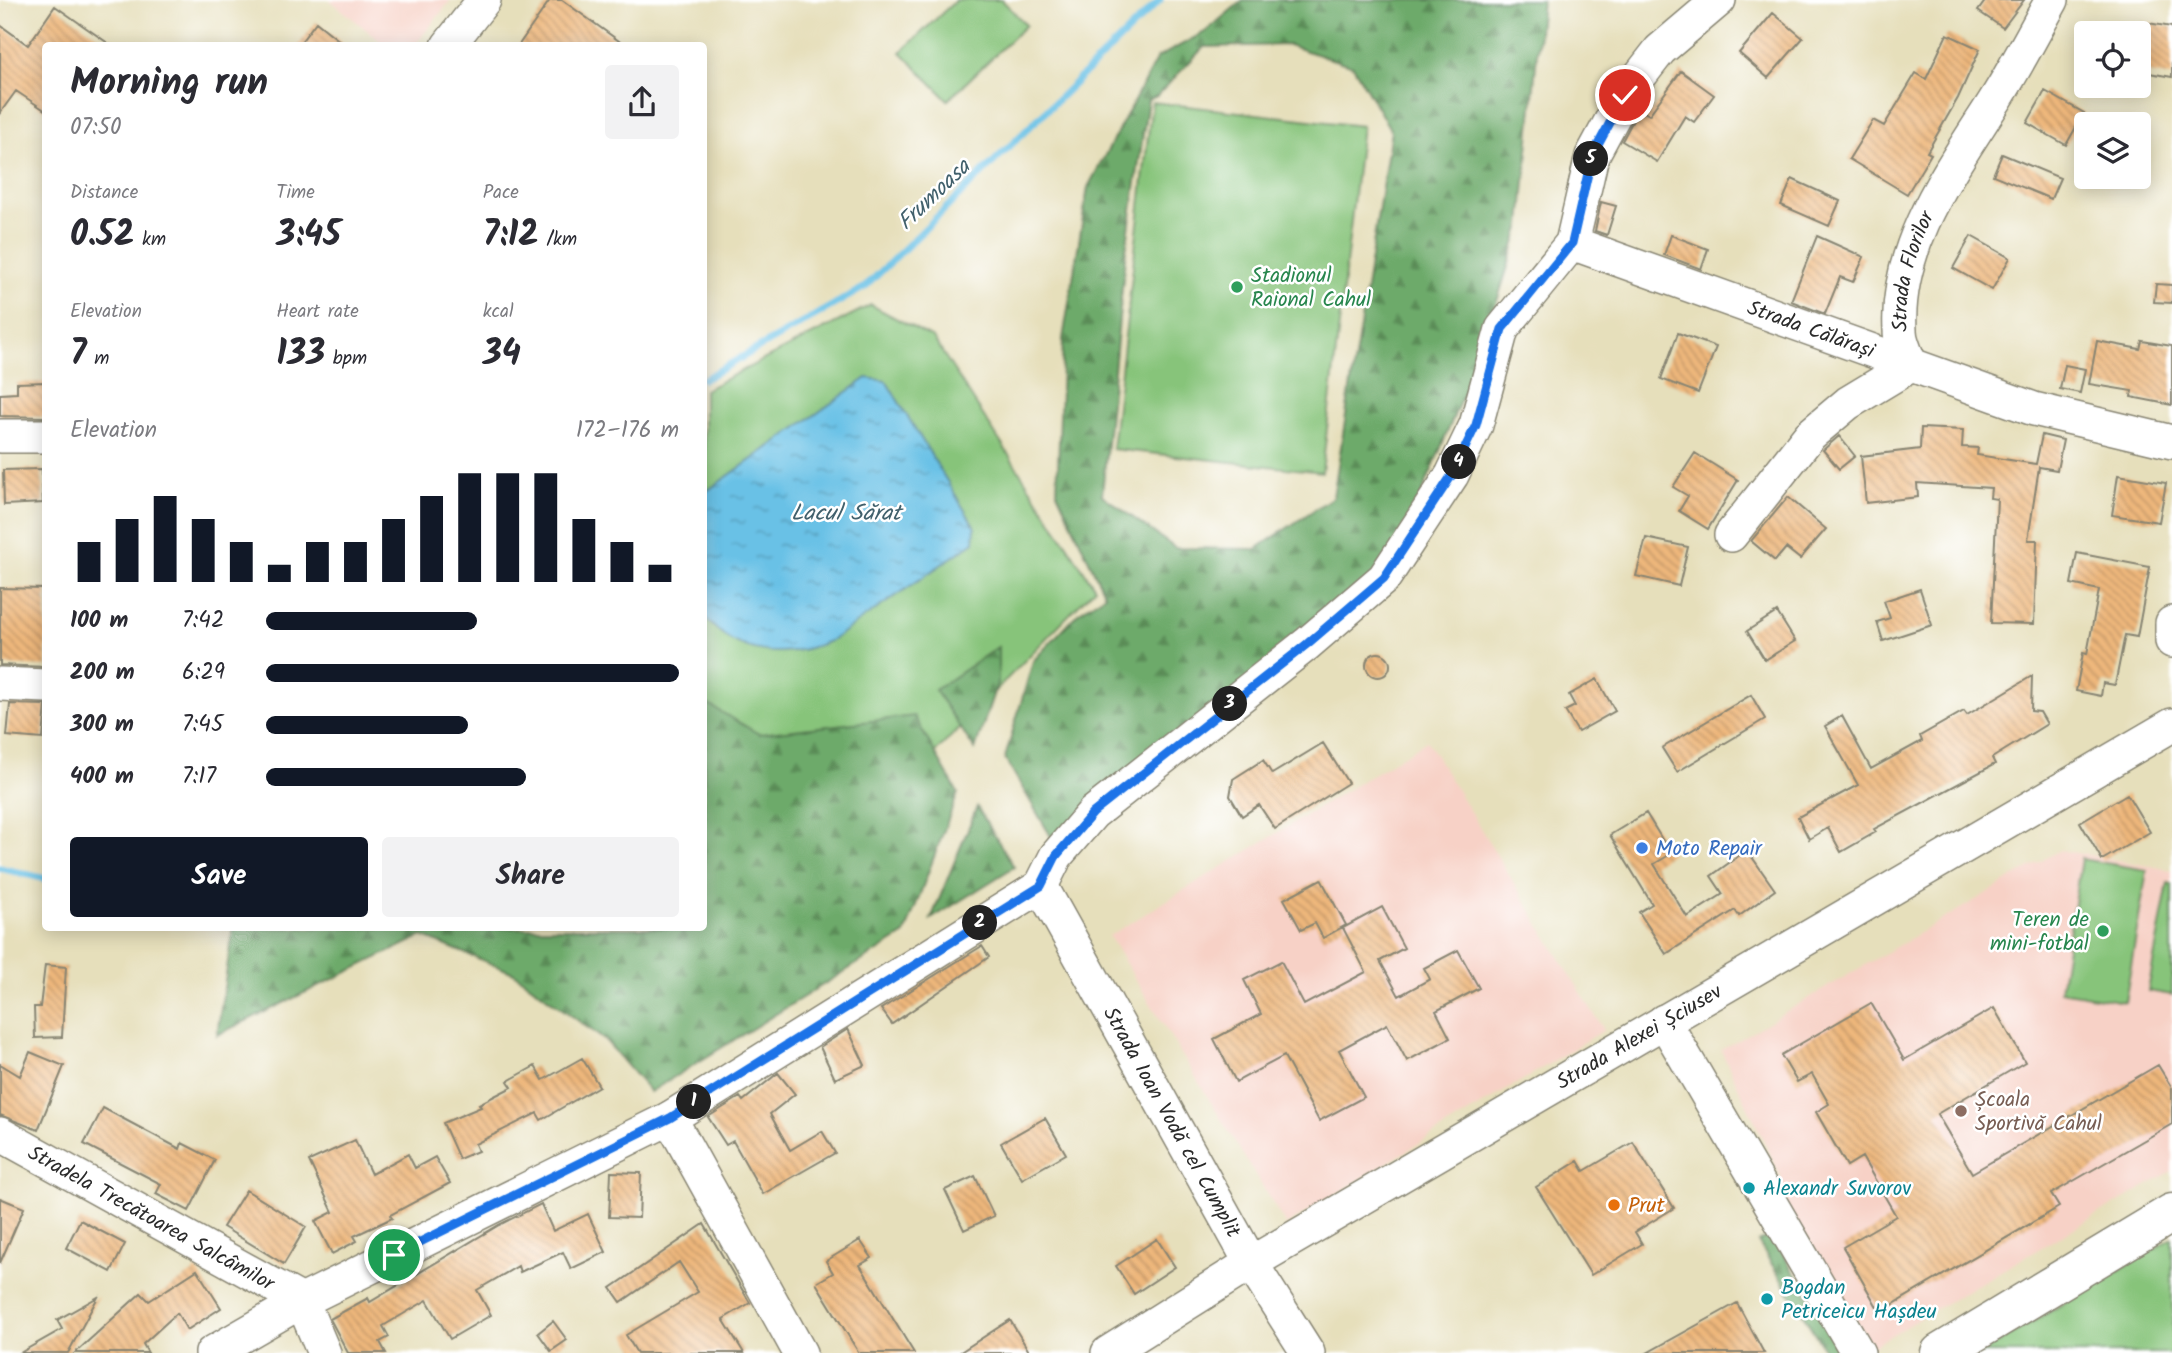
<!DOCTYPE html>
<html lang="en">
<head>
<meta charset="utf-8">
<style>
	body { margin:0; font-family:Kalam,sans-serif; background:#f2f2f3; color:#2b2b33; height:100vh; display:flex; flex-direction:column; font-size:26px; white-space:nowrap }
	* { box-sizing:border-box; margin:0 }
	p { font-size:23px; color:#7c7c81 }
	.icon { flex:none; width:38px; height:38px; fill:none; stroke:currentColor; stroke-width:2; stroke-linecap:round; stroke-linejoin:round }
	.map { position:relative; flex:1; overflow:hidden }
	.sheet { position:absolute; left:42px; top:42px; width:665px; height:889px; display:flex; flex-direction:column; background:#fff; border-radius:7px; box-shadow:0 4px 18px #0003 }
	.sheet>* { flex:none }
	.buttons { position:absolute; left:2074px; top:21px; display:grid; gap:14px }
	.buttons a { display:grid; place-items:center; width:77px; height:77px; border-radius:7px; background:#fff; box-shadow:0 4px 18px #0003; font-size:35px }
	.pin { position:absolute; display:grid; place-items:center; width:60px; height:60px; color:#fff; margin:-30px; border:4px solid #fff; border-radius:50%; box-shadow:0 2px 7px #0007 }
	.km { position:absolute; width:35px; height:35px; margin:-18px; border-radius:50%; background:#222; color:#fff; font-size:19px; line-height:35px; text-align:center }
	.round { display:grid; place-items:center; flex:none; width:74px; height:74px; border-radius:7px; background:#f2f2f3 }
	.headline { display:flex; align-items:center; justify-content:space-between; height:119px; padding:0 28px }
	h1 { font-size:38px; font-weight:700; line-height:52px }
	.stats { display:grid; grid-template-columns:repeat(3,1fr); gap:10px; height:119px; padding:7px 28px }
	.stats div { display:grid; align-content:center }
	.stats b { font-size:35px; font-weight:700 }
	.stats small { font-size:19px; font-weight:400 }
	.stats p { font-size:19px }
	.chart { height:196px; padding:14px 28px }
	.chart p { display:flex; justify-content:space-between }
	.chart svg { width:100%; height:126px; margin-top:7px; stroke:#111827; stroke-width:6 }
	.button { display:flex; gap:14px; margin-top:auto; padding:14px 28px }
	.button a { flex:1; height:80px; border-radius:7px; background:#111827; color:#fff; font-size:28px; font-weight:700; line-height:80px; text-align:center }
	.button a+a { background:#f2f2f3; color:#2b2b33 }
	ul { padding:0 28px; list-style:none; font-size:23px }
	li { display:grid; grid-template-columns:112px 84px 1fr; align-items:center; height:52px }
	li i { height:18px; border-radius:9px; background:#111827 }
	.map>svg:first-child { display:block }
</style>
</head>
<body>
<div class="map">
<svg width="2172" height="1353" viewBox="0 0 2172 1353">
	<defs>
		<pattern id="forest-firs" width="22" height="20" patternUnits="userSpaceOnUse" patternTransform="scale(1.75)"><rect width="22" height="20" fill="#6daa6a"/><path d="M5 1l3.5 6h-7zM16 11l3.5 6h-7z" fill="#5a8b57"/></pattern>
		<pattern id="water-ripples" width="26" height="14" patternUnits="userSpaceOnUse" patternTransform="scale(1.75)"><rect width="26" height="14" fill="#69c1e6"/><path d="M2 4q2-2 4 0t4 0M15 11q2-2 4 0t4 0" fill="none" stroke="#579dbb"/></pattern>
		<pattern id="building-back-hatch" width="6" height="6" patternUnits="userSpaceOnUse" patternTransform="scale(1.75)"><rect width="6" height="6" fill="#eeb77c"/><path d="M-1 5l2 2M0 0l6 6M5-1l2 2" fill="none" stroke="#c19566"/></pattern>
	</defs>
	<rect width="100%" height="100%" fill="#fff"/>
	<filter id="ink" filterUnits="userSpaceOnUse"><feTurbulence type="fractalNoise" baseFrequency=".0143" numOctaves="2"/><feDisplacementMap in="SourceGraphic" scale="14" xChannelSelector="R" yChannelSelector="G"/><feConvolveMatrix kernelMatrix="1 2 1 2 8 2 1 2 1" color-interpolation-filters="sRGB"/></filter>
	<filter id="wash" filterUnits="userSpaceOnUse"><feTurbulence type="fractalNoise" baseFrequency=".00686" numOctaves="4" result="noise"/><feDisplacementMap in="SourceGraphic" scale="28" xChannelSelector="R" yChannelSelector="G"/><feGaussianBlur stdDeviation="1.57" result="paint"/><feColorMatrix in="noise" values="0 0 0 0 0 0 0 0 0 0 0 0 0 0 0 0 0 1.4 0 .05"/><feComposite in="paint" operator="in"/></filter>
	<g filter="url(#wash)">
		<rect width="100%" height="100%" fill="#e6dfbb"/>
		<path fill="#f7d1c6" d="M 330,0 L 451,0 L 415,45 L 386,46 Z
			M 1427,741 L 1604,1030 L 1286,1225 L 1109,936 Z
			M 2060,850 L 2172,870 L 2172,1171 L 1864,1351 L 1769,1192 L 1781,1177 L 1721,1050 Z"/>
		<path fill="#87c47a" stroke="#597852" stroke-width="2" d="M 956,0 L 1002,0 L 1026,25 L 948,100 L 901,52 Z
			M 1152,102 L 1362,126 L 1322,472 L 1112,449 Z
			M 871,305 L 933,338 L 1095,588 L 935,753 L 704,900 L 704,390 Z
			M 2081,859 L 2147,870 L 2125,1002 L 2060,991 Z
			M 2168,883 L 2172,884 L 2172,995 L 2148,991 Z
			M 2172,1238 L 2172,1353 L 1981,1353 Z"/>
		<path fill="url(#forest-firs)" stroke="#4c6a4a" stroke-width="2" fill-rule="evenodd" d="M 1243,0 L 1542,0 L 1521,225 L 1483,346 L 1406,532 L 1359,601 L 1053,840 L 1005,758 L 1033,661 L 1078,613 L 1105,595 L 1057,492 L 1063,339 L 1088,187 L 1157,58 L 1205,32 ZM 1288,45 L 1353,66 L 1391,131 L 1333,497 L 1256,549 L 1175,548 L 1102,495 L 1125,257 L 1148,100 L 1157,96 L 1204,47 Z
			M 998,647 L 998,680 L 975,750 L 935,690 Z
			M 704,702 L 759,734 L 914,716 L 958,793 L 905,934 L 650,1092 L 607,1042 L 514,973 L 422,936 L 217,1035 L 233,928 L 704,928 Z
			M 977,807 L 1014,867 L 931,919 Z
			M 1771,1235 L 1844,1353 L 1827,1353 L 1758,1242 Z"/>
		<path fill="url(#water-ripples)" stroke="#4a7688" stroke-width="2" d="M 867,378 L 886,381 L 975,527 L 974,542 L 832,640 C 788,660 736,657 704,616 L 704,493 Z"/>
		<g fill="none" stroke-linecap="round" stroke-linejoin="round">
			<path stroke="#69c1e6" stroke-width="7" d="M 704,379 L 865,287 L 1160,0
				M 0,868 L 46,879"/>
		</g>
		<g id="blocks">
			<path fill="url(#building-back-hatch)" d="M 550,0 L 562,0 L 626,46 L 518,46 Z
				M 1986,0 L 2024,0 L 2003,28 L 1978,11 Z
				M 55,6 L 112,46 L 46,46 L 46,111 L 16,91 L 0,113 L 0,25 L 28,45 Z
				M 1773,13 L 1803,38 L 1768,78 L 1739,53 Z
				M 316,22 L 346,46 L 298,46 Z
				M 2142,22 L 2172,27 L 2172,77 L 2138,71 Z
				M 1947,34 L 1980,49 L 1958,98 L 1927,152 L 1931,154 L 1907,194 L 1849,159 L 1873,120 L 1884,126 L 1916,73 L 1926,79 Z
				M 1681,71 L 1714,95 L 1694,122 L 1685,116 L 1657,162 L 1622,141 L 1639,109 L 1649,115 Z
				M 2045,91 L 2084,113 L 2066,145 L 2027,123 Z
				M 2002,154 L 2060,178 L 2051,199 L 1993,175 Z
				M 1792,179 L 1840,201 L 1829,226 L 1781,205 Z
				M 1601,202 L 1616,206 L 1607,235 L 1595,231 Z
				M 1671,235 L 1708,249 L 1701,269 L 1664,255 Z
				M 1817,236 L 1864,257 L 1853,282 L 1840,277 L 1825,314 L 1791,301 Z
				M 1971,236 L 2010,258 L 1992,290 L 1953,268 Z
				M 2156,284 L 2172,285 L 2172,303 L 2154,302 Z
				M 1678,333 L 1716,347 L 1698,393 L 1661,379 Z
				M 2097,341 L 2140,349 L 2142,341 L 2172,346 L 2172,405 L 2131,397 L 2132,391 L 2089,384 Z
				M 2065,365 L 2085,369 L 2080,393 L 2060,389 Z
				M 46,382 L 46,417 L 0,416 L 0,394 L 17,393 L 17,383 Z
				M 1921,428 L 1963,430 L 1962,447 L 1978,448 L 1977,455 L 2036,464 L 2042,435 L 2063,440 L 2057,470 L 2039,467 L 2028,540 L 2037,540 L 2034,624 L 1991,623 L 1997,499 L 1990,498 L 1991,488 L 1917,483 L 1918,497 L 1866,503 L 1861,456 L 1920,449 Z
				M 1839,436 L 1855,456 L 1839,469 L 1823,450 Z
				M 1695,453 L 1738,480 L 1708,529 L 1679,511 L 1688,496 L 1673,487 Z
				M 42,469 L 43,503 L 4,505 L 3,470 Z
				M 2118,475 L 2166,483 L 2159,522 L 2112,515 Z
				M 1788,497 L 1826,529 L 1800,559 L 1786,548 L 1775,561 L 1751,541 Z
				M 1646,538 L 1688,547 L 1679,586 L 1636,576 Z
				M 2077,553 L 2150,567 L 2137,637 L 2125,635 L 2115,685 L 2103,683 L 2101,696 L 2076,691 L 2083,653 L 2087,654 L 2099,590 L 2071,584 Z
				M 0,588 L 46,589 L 46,667 L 0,665 Z
				M 1920,589 L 1932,625 L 1883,641 L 1877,622 L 1890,618 L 1884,601 Z
				M 1777,612 L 1795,641 L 1765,660 L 1747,631 Z
				M1366 665a12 12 0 1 1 24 0a12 12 0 1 1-24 0Z
				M 2032,676 L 2031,711 L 2040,712 L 2047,724 L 1992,758 L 1995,764 L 1874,829 L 1876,832 L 1841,852 L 1828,828 L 1809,839 L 1798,817 L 1858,785 L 1825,726 L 1842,716 L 1871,769 L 1922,741 L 1920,736 L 1964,711 L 1967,715 Z
				M 1597,679 L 1615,711 L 1578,732 L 1565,711 L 1575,706 L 1569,695 Z
				M 1751,695 L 1765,719 L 1677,772 L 1662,748 Z
				M 10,704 L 46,705 L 43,739 L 7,736 Z
				M 1323,743 L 1348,783 L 1275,829 L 1259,805 L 1242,816 L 1230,796 L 1233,779 L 1263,760 L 1272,774 Z
				M 2127,794 L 2150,832 L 2102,860 L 2080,822 Z
				M 1646,813 L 1671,854 L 1654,864 L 1687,917 L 1723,894 L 1711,876 L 1747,850 L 1775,890 L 1739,916 L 1735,910 L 1666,954 L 1639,912 L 1652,904 L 1610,835 Z
				M 1321,879 L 1346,925 L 1323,938 L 1315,923 L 1301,930 L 1284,899 Z
				M 1382,907 L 1404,948 L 1380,961 L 1399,996 L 1430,979 L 1424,968 L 1458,950 L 1479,988 L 1436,1011 L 1450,1038 L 1407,1061 L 1387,1024 L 1339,1050 L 1364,1097 L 1319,1121 L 1284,1056 L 1236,1082 L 1214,1039 L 1261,1014 L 1244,980 L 1281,961 L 1304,1005 L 1366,972 L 1343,928 Z
				M 982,946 L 989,957 L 892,1024 L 881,1009 Z
				M 45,965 L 66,967 L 62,1037 L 35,1038 L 34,1007 L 40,1007 Z
				M 1871,1003 L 1904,1060 L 1994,1008 L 2025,1062 L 1937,1114 L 1972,1173 L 2158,1065 L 2172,1088 L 2172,1124 L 2051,1194 L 2059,1207 L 1880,1312 L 1843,1247 L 1896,1216 L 1862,1157 L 1847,1166 L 1816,1112 L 1829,1104 L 1812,1074 L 1797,1082 L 1781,1055 Z
				M 848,1029 L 865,1065 L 835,1079 L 820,1047 Z
				M 30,1052 L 64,1066 L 38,1130 L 0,1115 L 0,1064 L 20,1076 Z
				M 582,1058 L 599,1086 L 541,1120 L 537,1113 L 475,1144 L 478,1151 L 459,1159 L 443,1123 L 481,1107 L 479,1104 L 512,1087 L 508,1081 L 535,1066 L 543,1080 Z
				M 778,1073 L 795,1094 L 770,1114 L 790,1150 L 822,1131 L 835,1153 L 763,1194 L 733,1141 L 726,1145 L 708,1117 L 740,1097 L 743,1101 Z
				M 103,1108 L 180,1149 L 182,1143 L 215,1160 L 189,1211 L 156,1194 L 161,1184 L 84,1144 Z
				M 1045,1118 L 1066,1154 L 1022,1179 L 1001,1143 Z
				M 355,1140 L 371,1174 L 408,1154 L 415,1168 L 435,1157 L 450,1183 L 390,1215 L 392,1218 L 354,1236 L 357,1241 L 332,1254 L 315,1221 L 333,1212 L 309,1161 Z
				M 1633,1142 L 1674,1208 L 1635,1232 L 1642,1244 L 1591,1275 L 1536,1187 L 1578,1161 L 1584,1171 Z
				M 611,1172 L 641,1173 L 639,1218 L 609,1217 Z
				M 975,1176 L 994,1216 L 964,1230 L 945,1190 Z
				M 246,1190 L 306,1227 L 284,1264 L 223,1227 Z
				M 0,1198 L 24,1208 L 0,1263 Z
				M 541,1204 L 553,1231 L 588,1214 L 606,1252 L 571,1269 L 563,1252 L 520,1272 L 518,1266 L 477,1290 L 491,1315 L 450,1339 L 427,1300 L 383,1326 L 389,1337 L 380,1342 L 386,1353 L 348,1353 L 330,1319 L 368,1298 L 370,1302 L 499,1225 Z
				M 80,1220 L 125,1244 L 111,1272 L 66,1248 Z
				M 704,1224 L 750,1303 L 723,1319 L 744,1353 L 637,1353 L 626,1335 L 698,1292 L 679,1262 L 621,1302 L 611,1288 Z
				M 1157,1239 L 1175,1267 L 1134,1294 L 1116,1266 Z
				M 860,1240 L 872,1258 L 860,1265 L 914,1353 L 859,1353 L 816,1283 L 833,1273 L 826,1261 Z
				M 197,1270 L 221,1308 L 187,1330 L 177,1313 L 143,1344 L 148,1353 L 75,1353 L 141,1293 L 149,1301 Z
				M 98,1297 L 68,1353 L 20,1353 L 62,1329 L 57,1320 Z
				M 1737,1303 L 1764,1353 L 1647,1353 Z
				M 1010,1320 L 1030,1353 L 959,1353 Z
				M 553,1321 L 567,1340 L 551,1351 L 538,1333 Z"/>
		</g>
	</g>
	<g filter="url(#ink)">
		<use href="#blocks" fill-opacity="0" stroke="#888573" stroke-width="2"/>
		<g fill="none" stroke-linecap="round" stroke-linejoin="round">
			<g stroke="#888573" stroke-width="36">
				<g id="minor">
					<path d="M 448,46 L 484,0"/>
					<path id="s1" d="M 1572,243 L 2034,409 L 2172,442"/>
					<path d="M 0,436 L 46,436"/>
					<path id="s2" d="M 1731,535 L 1810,435 L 1848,403 L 1911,365 C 1907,355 1900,342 1900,330 C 1895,245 1951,170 1994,102 C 2015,69 2033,34 2052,0"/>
					<path d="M 2172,623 L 2172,641"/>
					<path d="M 0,684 L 46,686"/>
					<path d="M 1041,886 L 1056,856 L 1093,813 L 1307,644 L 1384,578 L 1452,475 L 1476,425 L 1502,329 L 1572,243 L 1592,156 L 1625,95 L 1660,50 L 1719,0"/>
					<path id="s3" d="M 1041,886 L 1251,1263 L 1308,1353"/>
					<path d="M 1664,1021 L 1858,1353"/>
					<path d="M 670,1118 L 800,1353"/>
					<path id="s4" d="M 0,1134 L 302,1301 L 324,1353"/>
					<path d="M 212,1353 L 302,1301 L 670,1118 L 1041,886"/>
					<path id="s5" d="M 1108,1353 L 1251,1263 L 2172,725"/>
				</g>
			</g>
			<g stroke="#888573" stroke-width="41">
				<path id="major" d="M 1940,1353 L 2172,1213"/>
			</g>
			<use href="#minor" stroke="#fff" stroke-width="33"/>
			<use href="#major" stroke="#fff" stroke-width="38"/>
		</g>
	</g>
	<g fill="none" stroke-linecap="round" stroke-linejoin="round" filter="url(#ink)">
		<g stroke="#fff" stroke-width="14">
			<path id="route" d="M 394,1255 L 670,1118 L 1041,886 L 1056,856 L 1093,813 L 1307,644 L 1384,578 L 1452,475 L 1476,425 L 1502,329 L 1572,243 L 1592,156 L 1625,95"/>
		</g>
		<use href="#route" stroke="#1a73e8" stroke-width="9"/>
	</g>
	<g fill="#2e9e5b" stroke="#fff" stroke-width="2.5">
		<circle cx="1237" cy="287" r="7"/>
		<circle cx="2103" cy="931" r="7"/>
	</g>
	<circle fill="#3f7fe0" stroke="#fff" stroke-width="2.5" cx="1642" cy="848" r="7"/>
	<circle fill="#8d6e63" stroke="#fff" stroke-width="2.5" cx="1961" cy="1111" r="7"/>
	<g fill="#0f9aa8" stroke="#fff" stroke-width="2.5">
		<circle cx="1749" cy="1188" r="7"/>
		<circle cx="1767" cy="1299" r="7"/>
	</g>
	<circle fill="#e8710a" stroke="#fff" stroke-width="2.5" cx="1614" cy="1205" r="7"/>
	<g text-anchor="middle" stroke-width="5" stroke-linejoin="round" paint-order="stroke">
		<g font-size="21" fill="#2b2b2b" stroke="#fff">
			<text dy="7" stroke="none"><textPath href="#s2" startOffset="348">Strada Florilor</textPath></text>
			<text dy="7" stroke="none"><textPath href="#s1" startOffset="254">Strada Călărași</textPath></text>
			<text dy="7" stroke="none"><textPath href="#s5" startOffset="618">Strada Alexei Șciusev</textPath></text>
			<text dy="7" stroke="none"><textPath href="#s3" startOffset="270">Strada Ioan Vodă cel Cumplit</textPath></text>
			<text dy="7" stroke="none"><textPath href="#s4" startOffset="173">Stradela Trecătoarea Salcâmilor</textPath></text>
		</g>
		<g font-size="21" fill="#27864d" stroke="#fff" text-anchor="start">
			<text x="1251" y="282">Stadionul<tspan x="1251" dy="24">Raional Cahul</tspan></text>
			<text x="2089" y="926" text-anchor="end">Teren de<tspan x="2089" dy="24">mini-fotbal</tspan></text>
		</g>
		<g font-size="21" fill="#366cbe" stroke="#fff" text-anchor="start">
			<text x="1656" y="855">Moto Repair</text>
		</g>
		<g font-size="21" fill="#785e54" stroke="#fff" text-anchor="start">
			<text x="1975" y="1106">Școala<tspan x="1975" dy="24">Sportivă Cahul</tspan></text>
		</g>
		<g font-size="21" fill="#0d838f" stroke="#fff" text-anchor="start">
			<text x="1763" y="1195">Alexandr Suvorov</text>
			<text x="1781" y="1294">Bogdan<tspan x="1781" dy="24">Petriceicu Hașdeu</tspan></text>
		</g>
		<g font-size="21" fill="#c56008" stroke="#fff" text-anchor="start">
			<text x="1628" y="1212">Prut</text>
		</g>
		<g font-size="23" font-style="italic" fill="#41606c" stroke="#fff">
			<text transform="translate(933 194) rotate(-44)" y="8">Frumoasa</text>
			<text x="846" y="520">Lacul Sărat</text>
		</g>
	</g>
</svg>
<div class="buttons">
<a><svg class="icon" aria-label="locate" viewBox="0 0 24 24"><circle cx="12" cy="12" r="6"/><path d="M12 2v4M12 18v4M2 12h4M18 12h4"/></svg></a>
<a><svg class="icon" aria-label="layers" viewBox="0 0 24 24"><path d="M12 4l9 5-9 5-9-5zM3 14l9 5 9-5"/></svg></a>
</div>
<div class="pin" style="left:394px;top:1255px;background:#1e9e55"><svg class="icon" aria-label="arrive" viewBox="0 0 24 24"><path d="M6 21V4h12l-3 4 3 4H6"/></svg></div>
<div class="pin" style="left:1625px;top:95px;background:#d93025"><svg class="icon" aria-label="check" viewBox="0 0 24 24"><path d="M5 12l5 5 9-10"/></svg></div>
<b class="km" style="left:694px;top:1102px">1</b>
<b class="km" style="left:980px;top:923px">2</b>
<b class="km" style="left:1230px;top:704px">3</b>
<b class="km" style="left:1459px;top:462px">4</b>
<b class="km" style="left:1591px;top:159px">5</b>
<section class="sheet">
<div class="headline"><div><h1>Morning run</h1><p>07:50</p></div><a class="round"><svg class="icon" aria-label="share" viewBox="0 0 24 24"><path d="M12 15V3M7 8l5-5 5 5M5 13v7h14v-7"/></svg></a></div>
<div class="stats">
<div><p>Distance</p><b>0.52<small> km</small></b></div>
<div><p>Time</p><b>3:45</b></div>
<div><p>Pace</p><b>7:12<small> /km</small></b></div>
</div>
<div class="stats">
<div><p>Elevation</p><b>7<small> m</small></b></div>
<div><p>Heart rate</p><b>133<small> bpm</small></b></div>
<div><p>kcal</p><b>34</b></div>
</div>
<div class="chart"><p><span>Elevation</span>172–176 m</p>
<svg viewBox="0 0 160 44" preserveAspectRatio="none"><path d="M5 44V30M15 44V22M25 44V14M35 44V22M45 44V30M55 44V38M65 44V30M75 44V30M85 44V22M95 44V14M105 44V6M115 44V6M125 44V6M135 44V22M145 44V30M155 44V38"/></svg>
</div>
<ul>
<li><b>100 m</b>7:42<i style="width:51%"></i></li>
<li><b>200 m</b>6:29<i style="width:100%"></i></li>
<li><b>300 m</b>7:45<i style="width:49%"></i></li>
<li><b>400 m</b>7:17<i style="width:63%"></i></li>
</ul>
<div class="button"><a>Save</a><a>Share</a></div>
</section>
</div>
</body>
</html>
